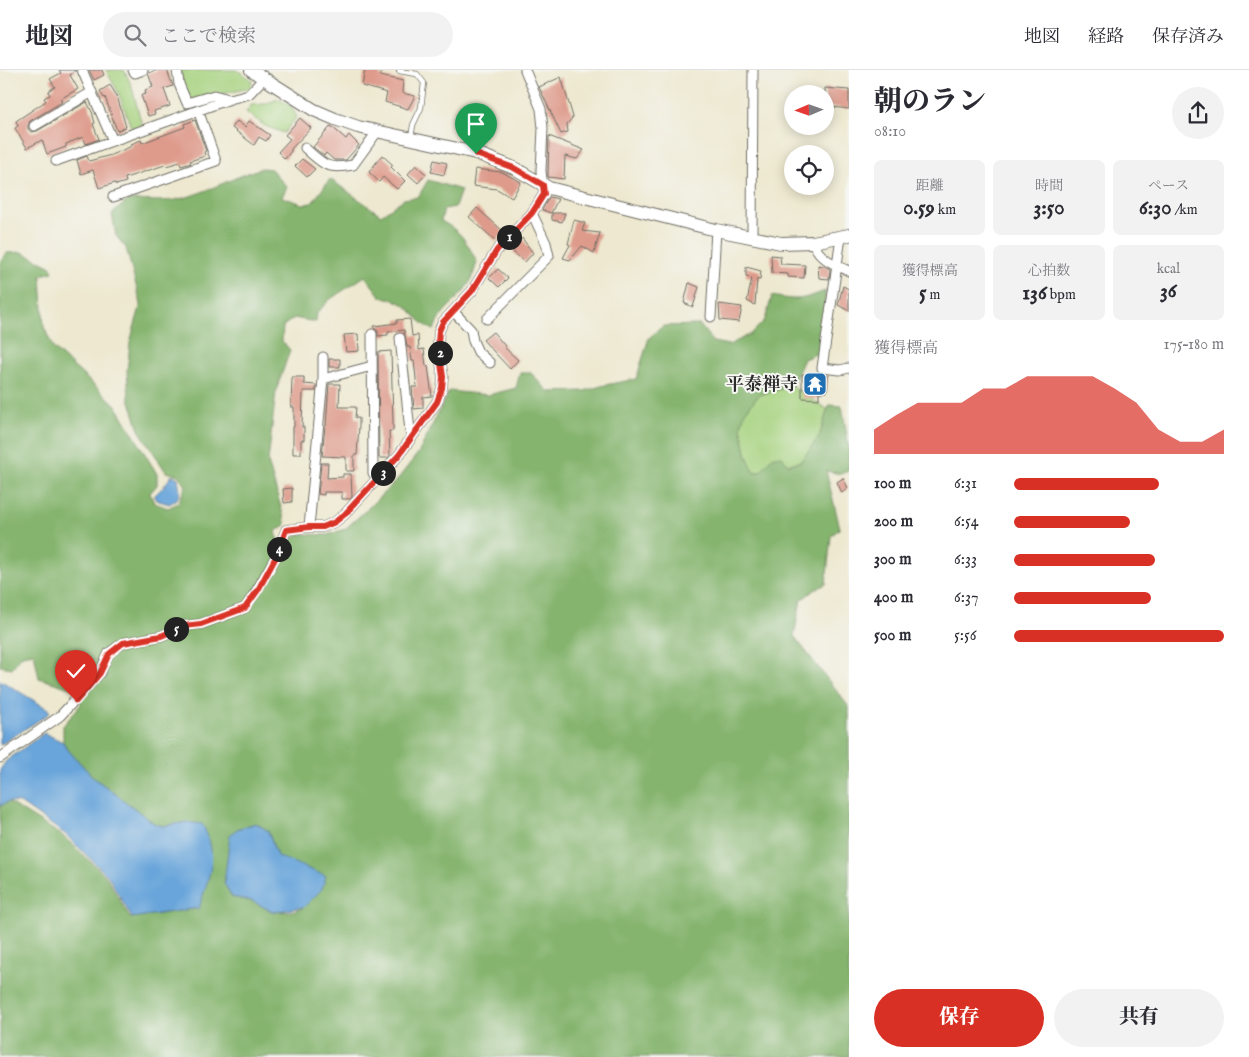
<!DOCTYPE html>
<html lang="ja">
<head>
<meta charset="utf-8">
<style>
	body { margin:0; font-family:"IM FELL English","Noto Serif JP",serif; background:#f2f2f3; color:#2b2b33; height:100vh; display:flex; flex-direction:column; font-size:19px; white-space:nowrap }
	* { box-sizing:border-box; margin:0 }
	p { font-size:16px; color:#7c7c81 }
	.icon { flex:none; width:28px; height:28px; fill:none; stroke:currentColor; stroke-width:2; stroke-linecap:round; stroke-linejoin:round }
	.map { position:relative; flex:1; overflow:hidden }
	.sheet { display:flex; flex-direction:column; background:#fff; width:400px }
	.sheet>* { flex:none }
	.needle { width:32px; rotate:268deg }
	.buttons { position:absolute; left:784px; top:15px; display:grid; gap:10px }
	.buttons a { display:grid; place-items:center; width:50px; height:50px; border-radius:50%; background:#fff; box-shadow:0 2px 12px #0003; font-size:25px }
	.pin { position:absolute; display:grid; place-items:center; width:42px; height:42px; color:#fff; margin:-51px -21px; border-radius:50% 50% 50% 0; rotate:-45deg; box-shadow:0 0 5px #0007 }
	.pin .icon { rotate:45deg }
	.km { position:absolute; width:25px; height:25px; margin:-12px; border-radius:50%; background:#222; color:#fff; font-size:14px; line-height:25px; text-align:center }
	.round { display:grid; place-items:center; flex:none; width:52px; height:52px; border-radius:26px; background:#f2f2f3 }
	.summary { display:flex; align-items:center; justify-content:space-between; height:85px; padding:0 25px }
	h1 { font-size:28px; font-weight:800; line-height:38px }
	.figures { display:grid; grid-template-columns:repeat(3,1fr); gap:8px; height:85px; padding:5px 25px }
	.figures div { display:grid; align-content:center; border-radius:8px; background:#f2f2f3; text-align:center }
	.figures b { font-size:21px; font-weight:800 }
	.figures small { font-size:14px; font-weight:400 }
	.figures p { font-size:14px }
	.chart { height:140px; padding:10px 25px }
	.chart p { display:flex; justify-content:space-between }
	.chart svg { width:100%; height:90px; margin-top:5px; fill:#d93025; opacity:.7 }
	.cta { display:flex; gap:10px; margin-top:auto; padding:10px 25px }
	.cta a { flex:1; height:58px; border-radius:30px; background:#d93025; color:#fff; font-size:20px; font-weight:800; line-height:58px; text-align:center }
	.cta a+a { background:#f2f2f3; color:#2b2b33 }
	ul { padding:0 25px; list-style:none; font-size:16px }
	li { display:grid; grid-template-columns:80px 60px 1fr; align-items:center; height:38px }
	li i { height:12px; border-radius:6px; background:#d93025 }
	header { display:flex; align-items:center; gap:30px; box-sizing:border-box; height:70px; padding:0 25px; background:#fff; border-bottom:1px solid #e1e1e2 }
	header strong { font-size:24px }
	nav { display:flex; gap:28px; margin-inline-start:auto; font-size:18px }
	.search { width:350px; height:45px; background:#f2f2f3; display:flex; align-items:center; gap:12px; box-sizing:border-box; padding:0 18px; border-radius:28px; color:#7c7c81; font-size:19px }
	main { display:flex; flex:1; min-height:0 }
	.map>svg:first-child { display:block }
</style>
</head>
<body>
<header>
<strong>地図</strong>
<div class="search"><svg class="icon" aria-label="search" viewBox="0 0 24 24"><circle cx="10" cy="10" r="6"/><path d="M15 15l6 6"/></svg>ここで検索</div>
<nav><a>地図</a><a>経路</a><a>保存済み</a></nav>
</header>
<main>
<div class="map">
<svg width="849" height="987" viewBox="0 0 849 987">
	<rect width="100%" height="100%" fill="#f6f6f2"/>
	<filter id="ink" filterUnits="userSpaceOnUse"><feTurbulence type="fractalNoise" baseFrequency=".02" numOctaves="2"/><feDisplacementMap in="SourceGraphic" scale="10" xChannelSelector="R" yChannelSelector="G"/><feConvolveMatrix kernelMatrix="1 2 1 2 8 2 1 2 1" color-interpolation-filters="sRGB"/></filter>
	<filter id="wash" filterUnits="userSpaceOnUse"><feTurbulence type="fractalNoise" baseFrequency=".0096" numOctaves="4" result="noise"/><feDisplacementMap in="SourceGraphic" scale="20" xChannelSelector="R" yChannelSelector="G"/><feGaussianBlur stdDeviation="1.12" result="paint"/><feColorMatrix in="noise" values="0 0 0 0 0 0 0 0 0 0 0 0 0 0 0 0 0 1.4 0 .05"/><feComposite in="paint" operator="in"/></filter>
	<g filter="url(#wash)">
		<rect width="100%" height="100%" fill="#ede8cf"/>
		<path fill="#a6d27e" stroke="#687e54" d="M 106,0 L 124,0 L 131,14 L 142,55 L 132,59 L 118,22 Z
			M 180,0 L 237,0 L 252,10 L 251,18 L 191,30 L 183,15 Z
			M 278,29 L 290,35 L 297,47 L 284,63 L 265,56 L 246,42 L 251,35 L 265,34 Z
			M 792,316 L 828,340 L 819,367 L 801,391 L 753,403 L 746,383 L 741,356 L 745,342 L 759,325 Z"/>
		<path fill="#84b46d" stroke="#58704c" fill-rule="evenodd" d="M 262,98 L 271,99 L 287,117 L 282,127 L 303,134 L 312,133 L 330,109 L 381,145 L 404,129 L 418,127 L 428,110 L 461,120 L 455,137 L 444,139 L 441,151 C 462,162 466,171 477,192 C 474,200 473,209 468,215 C 457,232 440,240 434,260 C 410,249 414,231 381,227 L 365,206 L 329,230 L 317,243 L 316,252 L 294,248 L 283,256 L 282,271 L 290,280 L 276,321 L 268,392 L 286,455 L 276,461 L 278,472 L 301,464 L 327,465 L 345,459 L 365,441 L 397,410 L 419,382 L 449,321 L 488,325 L 516,318 L 520,303 L 531,303 L 549,322 L 584,321 L 605,315 L 636,309 L 649,268 L 663,256 L 700,255 L 713,272 L 729,275 L 751,264 L 765,250 L 772,226 C 798,231 801,230 825,221 C 826,241 822,261 821,282 L 804,289 L 792,316 L 759,325 L 745,342 L 741,356 L 746,383 L 754,403 L 761,401 L 773,386 L 782,386 L 788,395 L 801,391 L 819,367 L 829,335 L 842,336 L 849,378 L 849,399 L 841,404 L 826,401 L 840,458 L 831,466 L 826,514 L 813,521 L 801,530 L 794,566 L 849,637 L 849,987 L 0,987 L 0,736 L 8,732 L 63,766 L 106,806 L 130,848 L 199,838 L 187,752 L 163,756 L 155,754 L 93,707 L 69,681 L 63,672 L 63,656 L 81,634 L 76,620 L 39,608 L 34,583 L 22,585 L 12,598 L 0,596 L 0,192 L 7,183 L 22,182 L 50,196 L 53,202 L 41,205 L 44,257 L 53,278 L 116,335 L 157,404 L 157,415 L 150,423 L 154,433 L 168,438 L 178,433 L 186,416 L 178,405 L 166,402 L 139,360 L 129,328 L 127,302 L 130,272 L 141,234 L 126,178 L 116,166 L 112,144 L 128,130 C 143,130 160,132 175,130 C 205,124 233,107 262,98 ZM 256,753 L 268,761 L 277,786 L 304,837 L 295,841 L 273,842 L 252,831 L 232,827 L 237,759 Z"/>
		<path fill="#69a5da" stroke="#4a6882" d="M 172,405 L 178,408 C 180,422 183,427 169,434 L 156,430 L 154,426 L 164,416 Z
			M 0,610 L 48,639 L 50,643 L 0,675 Z
			M 44,663 L 63,672 L 69,681 L 93,707 L 155,754 L 163,756 L 187,752 L 202,754 C 220,786 209,805 199,838 L 132,848 L 108,806 L 65,764 L 20,733 L 8,732 L 0,736 L 0,700 L 6,691 Z
			M 256,753 L 268,761 L 277,786 L 326,806 L 322,819 L 304,837 L 273,842 L 252,831 L 232,827 L 224,813 L 230,765 L 237,759 Z"/>
		<g id="blocks">
			<path fill="#de9b8c" d="M 59,0 L 76,0 L 70,5 L 78,19 L 60,29 L 62,32 L 30,51 L 28,56 L 28,59 L 31,62 L 37,61 L 87,32 L 92,42 L 95,53 L 93,54 L 99,69 L 86,74 L 83,67 L 66,74 L 66,77 L 47,84 L 42,70 L 27,78 L 15,58 L 18,56 L 16,51 L 46,31 L 44,28 L 50,25 L 48,21 L 55,17 L 50,9 L 61,3 Z
				M 89,0 L 102,0 L 104,5 L 94,10 Z
				M 158,0 L 167,0 L 173,16 L 164,19 L 170,36 L 154,41 L 155,44 L 148,46 L 141,25 L 146,24 L 145,20 L 153,17 L 148,3 Z
				M 365,0 L 383,0 L 380,6 L 403,11 L 402,23 L 415,26 L 408,39 L 385,32 L 387,23 L 362,16 Z
				M 561,7 L 573,47 L 567,54 L 568,62 L 561,64 L 539,17 Z
				M 110,15 L 117,26 L 126,57 L 117,61 L 105,27 L 104,28 L 100,21 Z
				M 825,18 L 849,20 L 849,39 L 825,36 Z
				M 300,48 L 311,58 L 291,79 L 291,81 L 285,89 L 278,82 L 290,69 L 285,65 Z
				M 195,50 L 206,81 L 204,82 L 205,86 L 190,91 L 191,93 L 181,96 L 180,92 L 166,96 L 165,95 L 125,108 L 126,112 L 116,115 L 115,113 L 99,118 L 93,100 L 81,104 L 77,90 L 87,86 L 89,91 L 111,85 L 132,76 L 131,74 L 141,70 L 142,73 L 185,57 L 184,54 Z
				M 237,51 L 245,57 L 249,51 L 270,65 L 266,71 L 259,67 L 254,75 L 232,58 Z
				M 331,56 L 346,69 L 349,65 L 359,75 L 346,90 L 334,90 L 326,83 L 324,86 L 313,77 Z
				M 549,66 L 584,80 L 577,89 L 565,86 L 564,109 L 548,107 Z
				M 382,85 L 393,95 L 391,97 L 405,111 L 397,119 L 383,107 L 379,112 L 369,102 Z
				M 302,89 L 315,99 L 307,107 L 295,96 Z
				M 434,90 L 447,93 L 444,105 L 431,102 Z
				M 416,95 L 426,104 L 418,113 L 408,104 Z
				M 475,99 L 502,102 L 521,112 L 512,128 L 497,119 L 473,116 Z
				M 549,127 L 558,129 L 551,143 L 542,140 Z
				M 477,138 L 504,162 L 496,171 L 469,147 Z
				M 552,143 L 565,143 L 562,152 L 552,150 Z
				M 574,150 L 585,153 L 582,161 L 600,163 L 594,183 L 582,176 L 570,190 L 563,188 L 570,175 L 568,174 Z
				M 522,168 L 533,183 L 525,192 L 513,182 Z
				M 771,185 L 780,186 L 781,194 L 805,195 L 804,208 L 788,207 L 788,204 L 772,203 Z
				M 818,195 L 824,196 L 830,199 L 829,209 L 819,208 Z
				M 746,197 L 761,201 L 760,210 L 757,209 L 755,235 L 747,231 L 752,208 L 746,206 Z
				M 498,199 L 508,208 L 499,217 L 489,208 Z
				M 689,213 L 699,217 L 693,237 L 684,233 Z
				M 843,216 L 849,219 L 849,241 L 838,235 Z
				M 719,234 L 742,237 L 739,252 L 720,250 Z
				M 410,249 L 412,266 L 418,265 L 419,280 L 424,279 L 426,296 L 428,296 L 432,326 L 423,327 L 423,338 L 414,339 L 412,317 L 417,317 L 414,291 L 412,291 L 410,277 L 407,277 L 404,260 L 388,262 L 388,265 L 378,266 L 378,261 L 374,258 L 374,256 L 397,253 L 397,250 Z
				M 493,262 L 505,276 L 504,277 L 518,290 L 510,299 L 483,270 Z
				M 358,264 L 359,281 L 346,282 L 344,265 Z
				M 391,281 L 393,350 L 393,361 L 389,361 L 390,385 L 388,388 L 379,388 L 378,282 Z
				M 329,289 L 340,289 L 340,297 L 329,297 Z
				M 802,304 L 828,305 L 827,322 L 819,322 L 819,329 L 802,328 Z
				M 292,307 L 304,307 L 304,314 L 316,315 L 316,321 L 303,321 L 302,357 L 304,357 L 304,370 L 301,370 L 301,384 L 293,384 L 293,357 L 294,357 L 294,337 L 291,337 Z
				M 329,314 L 340,314 L 339,337 L 356,337 L 355,348 L 359,348 L 359,356 L 357,385 L 354,385 L 354,401 L 346,401 L 346,387 L 322,386 L 325,356 L 326,356 Z
				M 321,393 L 328,393 L 327,408 L 343,407 L 343,404 L 351,404 L 352,427 L 350,429 L 342,429 L 342,422 L 324,422 L 324,425 L 318,424 Z
				M 843,408 L 848,418 L 842,423 L 837,412 Z
				M 292,418 L 292,432 L 284,433 L 283,419 Z"/>
		</g>
	</g>
	<g filter="url(#ink)">
		<use href="#blocks" fill-opacity="0" stroke="#6f6d64" stroke-width="1"/>
		<g fill="none" stroke-linecap="round" stroke-linejoin="round">
			<g stroke="#6f6d64" stroke-width="6">
				<path id="lane" d="M 399,1 L 417,4 L 424,13 L 421,38 L 413,55 L 411,68"/>
			</g>
			<g stroke="#6f6d64" stroke-width="11">
				<path id="street" d="M 82,0 L 113,71
					M 133,0 L 135,3 L 143,0
					M 177,0 L 179,14 L 187,33 L 214,25 L 229,29
					M 34,56 L 92,22
					M 305,78 C 324,95 327,100 353,95 L 377,62
					M 56,91 L 230,29 L 249,24 L 264,8
					M 113,127 L 216,91 L 198,40
					M 841,167 L 822,298 L 840,300 L 849,298
					M 752,168 L 753,0
					M 813,172 C 819,189 834,194 849,201
					M 453,241 L 471,260 L 473,271 L 478,282 L 490,293
					M 711,247 L 716,160
					M 487,249 L 549,186 L 546,173 L 532,143
					M 372,264 L 373,403 L 378,409
					M 400,268 L 410,361 L 412,367
					M 323,309 L 372,296
					M 309,457 L 323,309 L 323,287
					M 0,688 L 60,646 L 100,603 L 109,583 L 123,573 L 161,566 L 184,556 L 201,554 L 245,538 L 257,520 L 277,485 L 286,460 L 309,457 L 323,457 L 335,452 L 345,444 L 399,385 L 437,332 L 442,318 L 443,307 L 438,273 L 439,261 L 443,252 L 472,221 L 497,180 L 532,143 L 544,124 L 541,101 L 543,58 L 541,39 L 525,0"/>
			</g>
			<g stroke="#6f6d64" stroke-width="14">
				<path id="secondary" d="M 251,0 L 314,40 L 335,49 L 358,57 L 476,83 L 514,98 L 549,118 L 716,160 L 781,173 L 813,172 L 849,165"/>
			</g>
			<use href="#lane" stroke="#fff" stroke-width="4.5"/>
			<use href="#street" stroke="#fff" stroke-width="9"/>
			<use href="#secondary" stroke="#fff" stroke-width="12"/>
		</g>
	</g>
	<g fill="none" stroke-linecap="round" stroke-linejoin="round" filter="url(#ink)">
		<g stroke="#fff" stroke-width="10">
			<path id="route" d="M 76,631 L 100,603 L 109,584 L 123,573 L 161,566 L 184,556 L 201,554 L 245,538 L 258,520 L 277,485 L 286,460 L 309,457 L 323,457 L 335,452 L 345,444 L 399,385 L 437,332 L 442,318 L 443,307 L 438,273 L 439,261 L 443,252 L 472,221 L 497,180 L 532,143 L 544,124 L 543,115 L 514,98 L 476,84"/>
		</g>
		<use href="#route" stroke="#d93025" stroke-width="6"/>
	</g>
	<defs>
		<g id="temple-square" transform="scale(1.25)"><rect x="-9" y="-9" width="18" height="18" rx="4" fill="#1f6fb2" stroke="#f6f6f2"/><path d="M0-6L5-2H3V0L6.5 2.5H4V6H1.5V3h-3V6H-4V2.5H-6.5L-3 0V-2H-5Z" fill="#fff"/></g>
	</defs>
	<g fill-rule="evenodd">
		<use href="#temple-square" x="815" y="314"/>
	</g>
	<g text-anchor="middle" stroke-width="4" stroke-linejoin="round" paint-order="stroke">
		<g font-size="18" font-weight="bold" fill="#2b2b2b" stroke="#f6f6f2" text-anchor="end">
			<text x="798" y="320">平泰禅寺</text>
		</g>
	</g>
</svg>
<div class="buttons">
<a><svg class="needle" viewBox="-14 -14 28 28"><path d="M0-13l5 13h-10z" fill="#e53935"/><path d="M0 13l5-13h-10z" fill="#7c7c81"/></svg></a>
<a><svg class="icon" aria-label="locate" viewBox="0 0 24 24"><circle cx="12" cy="12" r="6"/><path d="M12 2v4M12 18v4M2 12h4M18 12h4"/></svg></a>
</div>
<div class="pin" style="left:476px;top:84px;background:#1e9e55"><svg class="icon" aria-label="arrive" viewBox="0 0 24 24"><path d="M6 21V4h12l-3 4 3 4H6"/></svg></div>
<div class="pin" style="left:76px;top:631px;background:#d93025"><svg class="icon" aria-label="check" viewBox="0 0 24 24"><path d="M5 12l5 5 9-10"/></svg></div>
<b class="km" style="left:509px;top:167px">1</b>
<b class="km" style="left:440px;top:283px">2</b>
<b class="km" style="left:383px;top:403px">3</b>
<b class="km" style="left:279px;top:479px">4</b>
<b class="km" style="left:176px;top:559px">5</b>
</div>
<section class="sheet">
<div class="summary"><div><h1>朝のラン</h1><p>08:10</p></div><a class="round"><svg class="icon" aria-label="share" viewBox="0 0 24 24"><path d="M12 15V3M7 8l5-5 5 5M5 13v7h14v-7"/></svg></a></div>
<div class="figures">
<div><p>距離</p><b>0.59<small> km</small></b></div>
<div><p>時間</p><b>3:50</b></div>
<div><p>ペース</p><b>6:30<small> /km</small></b></div>
</div>
<div class="figures">
<div><p>獲得標高</p><b>5<small> m</small></b></div>
<div><p>心拍数</p><b>136<small> bpm</small></b></div>
<div><p>kcal</p><b>36</b></div>
</div>
<div class="chart"><p><span>獲得標高</span>175–180 m</p>
<svg viewBox="0 0 160 44" preserveAspectRatio="none"><path d="M0 44V32L10 25L20 19L30 19L40 19L50 12L60 12L70 6L80 6L90 6L100 6L110 12L120 19L130 32L140 38L150 38L160 32V44z"/></svg>
</div>
<ul>
<li><b>100 m</b>6:31<i style="width:69%"></i></li>
<li><b>200 m</b>6:54<i style="width:55%"></i></li>
<li><b>300 m</b>6:33<i style="width:67%"></i></li>
<li><b>400 m</b>6:37<i style="width:65%"></i></li>
<li><b>500 m</b>5:56<i style="width:100%"></i></li>
</ul>
<div class="cta"><a>保存</a><a>共有</a></div>
</section>
</main>
</body>
</html>
